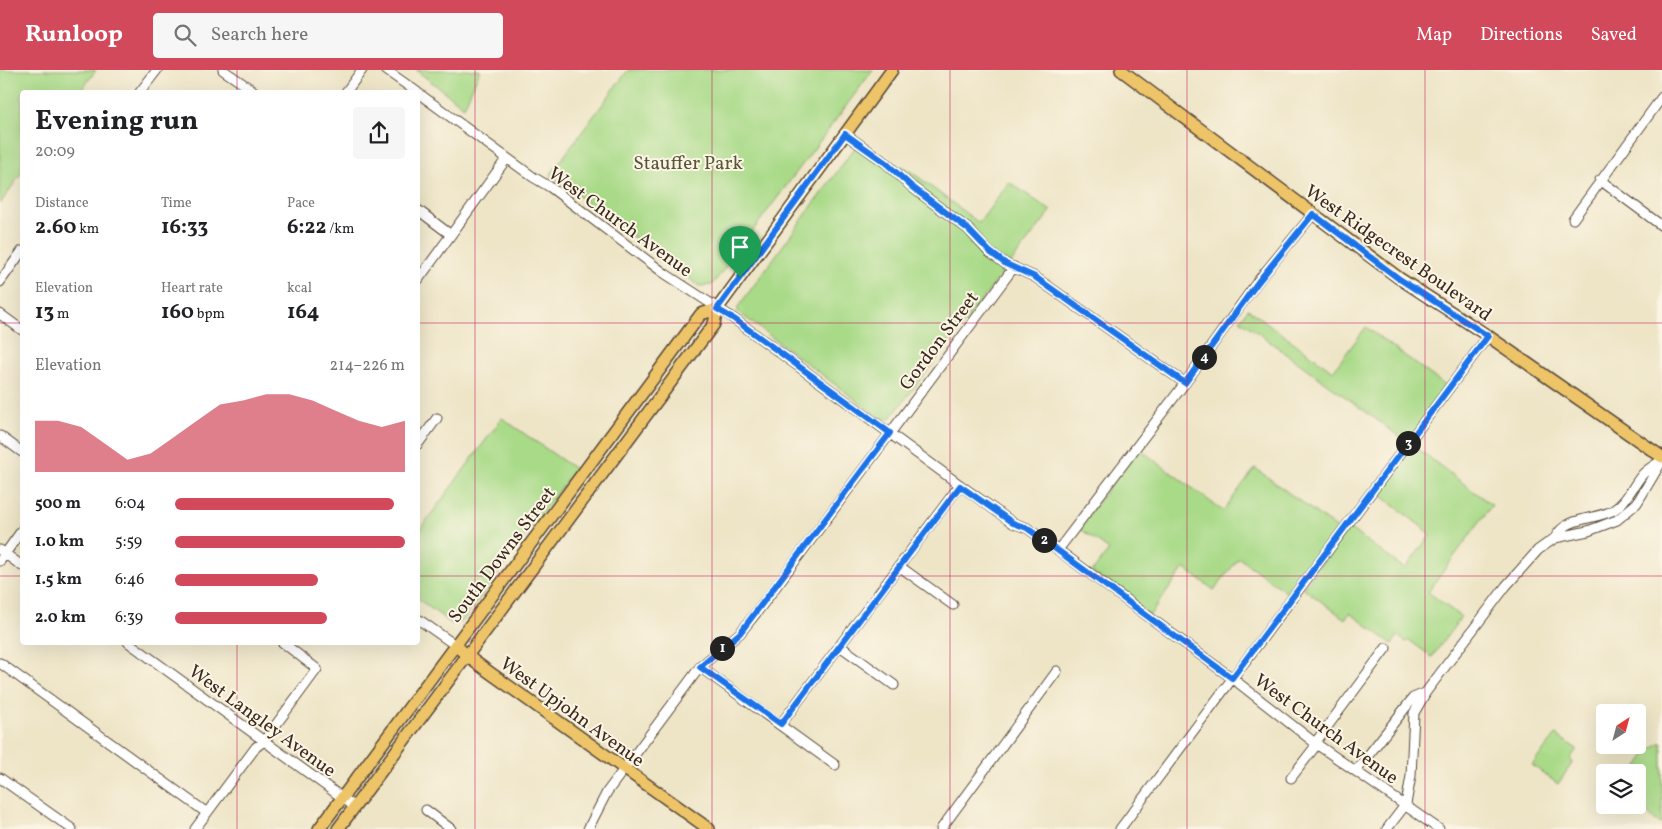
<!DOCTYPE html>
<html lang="en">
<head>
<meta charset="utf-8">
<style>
	body { margin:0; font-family:Vollkorn,serif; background:#f6f6f6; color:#202124; height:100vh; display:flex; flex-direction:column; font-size:19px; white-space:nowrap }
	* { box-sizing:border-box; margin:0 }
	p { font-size:16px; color:#757577 }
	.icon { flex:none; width:28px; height:28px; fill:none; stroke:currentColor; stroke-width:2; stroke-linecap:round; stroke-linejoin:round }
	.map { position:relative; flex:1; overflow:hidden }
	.details { position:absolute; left:20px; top:20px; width:400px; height:555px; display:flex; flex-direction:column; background:#fff; border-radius:5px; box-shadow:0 5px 20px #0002 }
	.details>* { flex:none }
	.needle { width:32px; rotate:36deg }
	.buttons { position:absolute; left:1596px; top:634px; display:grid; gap:10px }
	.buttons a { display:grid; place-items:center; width:50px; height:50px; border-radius:5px; background:#fff; box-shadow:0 5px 20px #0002; font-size:25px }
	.pin { position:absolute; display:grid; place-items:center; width:42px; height:42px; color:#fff; margin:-51px -21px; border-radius:50% 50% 50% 0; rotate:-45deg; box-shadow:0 0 5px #0007 }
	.pin .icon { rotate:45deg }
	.km { position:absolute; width:25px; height:25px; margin:-12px; border-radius:50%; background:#222; color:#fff; font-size:14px; line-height:25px; text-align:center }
	.round { display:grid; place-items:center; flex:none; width:52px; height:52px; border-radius:5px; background:#f6f6f6 }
	.head { display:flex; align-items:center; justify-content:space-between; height:85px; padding:0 15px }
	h1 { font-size:28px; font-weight:700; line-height:38px }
	.figures { display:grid; grid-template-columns:repeat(3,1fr); gap:8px; height:85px; padding:5px 15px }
	.figures div { display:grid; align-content:center }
	.figures b { font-size:21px; font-weight:700 }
	.figures small { font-size:14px; font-weight:400 }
	.figures p { font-size:14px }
	.chart { height:140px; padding:10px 15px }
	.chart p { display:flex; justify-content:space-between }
	.chart svg { width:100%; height:90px; margin-top:5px; fill:#d1495b; opacity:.7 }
	ul { padding:0 15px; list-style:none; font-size:16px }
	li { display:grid; grid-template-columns:80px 60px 1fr; align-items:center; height:38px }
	li i { height:12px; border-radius:6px; background:#d1495b }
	header { display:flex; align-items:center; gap:30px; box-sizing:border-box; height:70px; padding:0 25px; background:#d1495b; color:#fff }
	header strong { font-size:24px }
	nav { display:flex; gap:28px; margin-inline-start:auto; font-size:18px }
	.search { width:350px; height:45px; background:#f6f6f6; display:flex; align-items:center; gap:12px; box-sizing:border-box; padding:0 18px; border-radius:5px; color:#757577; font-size:19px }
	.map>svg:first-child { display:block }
</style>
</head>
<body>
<header>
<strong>Runloop</strong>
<div class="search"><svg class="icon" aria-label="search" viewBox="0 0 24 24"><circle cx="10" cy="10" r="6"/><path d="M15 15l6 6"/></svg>Search here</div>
<nav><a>Map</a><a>Directions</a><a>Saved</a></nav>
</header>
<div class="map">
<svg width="1662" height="759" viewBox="0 0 1662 759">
	<rect width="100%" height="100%" fill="#fcf5e5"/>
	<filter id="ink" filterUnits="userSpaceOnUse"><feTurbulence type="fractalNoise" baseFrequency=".02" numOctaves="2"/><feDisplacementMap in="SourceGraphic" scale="10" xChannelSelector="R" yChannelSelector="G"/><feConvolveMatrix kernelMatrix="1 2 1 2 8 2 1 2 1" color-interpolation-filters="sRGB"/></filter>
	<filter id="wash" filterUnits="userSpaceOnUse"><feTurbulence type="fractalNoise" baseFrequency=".0096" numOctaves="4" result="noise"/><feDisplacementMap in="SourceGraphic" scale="20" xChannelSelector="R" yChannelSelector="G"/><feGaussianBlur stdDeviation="1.12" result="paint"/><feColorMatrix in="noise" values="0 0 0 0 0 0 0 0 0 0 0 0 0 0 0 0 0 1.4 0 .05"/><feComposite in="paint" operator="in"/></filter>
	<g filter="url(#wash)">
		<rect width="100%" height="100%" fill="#eee5c7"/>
		<path fill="#a9da88" stroke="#728253" d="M 0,0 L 96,0 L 80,22 L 22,22 L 22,102 L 0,134 Z
			M 416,0 L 480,0 L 464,37 Z
			M 628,0 L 873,0 L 712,215 L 699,216 L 550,105 Z
			M 856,76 L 894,96 L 905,97 L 979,153 L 1009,112 L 1051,141 L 890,349 L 880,348 L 738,242 L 738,237 Z
			M 1248,239 L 1333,301 L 1366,257 L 1447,317 L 1407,372 L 1240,250 Z
			M 502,348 L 575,399 L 462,552 L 452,554 L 418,529 L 418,462 Z
			M 1414,376 L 1492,435 L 1428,522 L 1461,547 L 1432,587 L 1409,570 L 1406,572 L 1398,566 L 1392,574 L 1350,543 L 1345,549 L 1303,518 L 1349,458 L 1405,499 L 1431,464 L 1379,424 Z
			M 1138,378 L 1223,441 L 1255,398 L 1339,460 L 1290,525 L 1239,488 L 1214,520 L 1184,498 L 1150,545 L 1092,502 L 1109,480 L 1079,458 Z
			M 1556,665 L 1577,679 L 1570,689 L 1573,692 L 1558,714 L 1532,695 Z
			M 1662,672 L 1662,755 C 1636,736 1638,734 1638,702 L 1634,702 L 1650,679 Z"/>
	</g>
	<g filter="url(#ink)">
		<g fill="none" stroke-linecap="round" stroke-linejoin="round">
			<g stroke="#564637" stroke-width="11">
				<path id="minor" d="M 223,0 L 255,22
					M 386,0 L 417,22
					M 140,22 L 157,0
					M 346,22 L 362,0
					M 418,23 L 533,107 L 550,117 L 664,203 L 730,246 L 960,415 L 1013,453 L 1027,458 L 1058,480 L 1232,608 L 1315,673 L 1439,759
					M 845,64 L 886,93 L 912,117 L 968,159 L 989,182 L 1006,194 L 1035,207 L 1185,313
					M 1600,110 L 1662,156
					M 418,140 L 451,165
					M 1573,149 L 1662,27
					M 418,210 L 507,88
					M 0,212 L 22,181
					M 0,244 L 22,260
					M 0,366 L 22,382
					M 418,374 L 437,348
					M 1555,468 C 1565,447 1593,450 1612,441 C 1626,433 1632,417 1642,405 C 1647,399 1655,395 1661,391
					M 0,480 L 22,496
					M 1058,480 L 1185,313 L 1258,211 L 1313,144
					M 0,491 L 22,460
					M 899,496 L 953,535
					M 418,549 L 455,575
					M 128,572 L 355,737
					M 840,576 L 894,615
					M 0,593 L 207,743
					M 700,597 L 835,695
					M 781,654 L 960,415
					M 1356,701 L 1413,628 L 1425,623
					M 0,708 L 72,759
					M 1291,708 L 1314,678 L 1315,673 L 1386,578
					M 426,740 L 451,759
					M 195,759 L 256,677 L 264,671 L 317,599 L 282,572
					M 588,759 L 607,722 L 700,597 L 740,563 L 757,542 L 1014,197
					M 941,759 L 1057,601
					M 1120,759 L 1488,266
					M 1387,759 L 1406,734 L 1411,706 L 1414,643 L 1426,622 L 1506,516 L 1538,480 L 1555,468 L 1588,461 L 1617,450 L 1637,433 L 1662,391"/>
			</g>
			<g stroke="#564637" stroke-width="14">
				<path id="major" d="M 1121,0 L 1399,208 L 1488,266 L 1662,387
					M 455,575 L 475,592 L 709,759
					M 319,759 L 701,244 L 717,239
					M 338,759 L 714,254 L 717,239 L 892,0"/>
			</g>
			<use href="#minor" stroke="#fff" stroke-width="9"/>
			<use href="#major" stroke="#eec469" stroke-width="11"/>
		</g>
	</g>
	<g fill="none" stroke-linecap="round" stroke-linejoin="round" filter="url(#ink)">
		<g stroke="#fff" stroke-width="10">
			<path id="route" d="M 845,64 L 886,93 L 912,117 L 968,159 L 990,182 L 1006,194 L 1035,207 L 1185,313 L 1258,212 L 1313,144 L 1398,208 L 1488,266 L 1232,608 L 1027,458 L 1013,453 L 960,416 L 781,654 L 700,597 L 740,563 L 890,363 L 734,249 L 717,239 Z"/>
		</g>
		<use href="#route" stroke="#1a73e8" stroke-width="6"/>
	</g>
	<path fill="none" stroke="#c2185b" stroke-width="1" stroke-opacity="0.55" d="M 237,0 L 237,22M 475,0 L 475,759M 712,0 L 712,759M 950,0 L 950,759M 1187,0 L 1187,759M 1425,0 L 1425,759M 0,253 L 22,253M 418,253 L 1662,253M 0,506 L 22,506M 418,506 L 1662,506M 237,572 L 237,759"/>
	<g text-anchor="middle" stroke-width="4" stroke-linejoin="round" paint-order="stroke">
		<g font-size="19" fill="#565638" stroke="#fcf5e5">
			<text x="688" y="99">Stauffer Park</text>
		</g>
		<g font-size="19" fill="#3b2a1e" stroke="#fcf5e5">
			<text transform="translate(621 151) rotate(36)" y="7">West Church Avenue</text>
			<text transform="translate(1399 182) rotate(35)" y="7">West Ridgecrest Boulevard</text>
			<text transform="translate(938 270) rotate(-53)" y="7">Gordon Street</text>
			<text transform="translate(501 484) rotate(-53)" y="7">South Downs Street</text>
			<text transform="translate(573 641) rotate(36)" y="7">West Upjohn Avenue</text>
			<text transform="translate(263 650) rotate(36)" y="7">West Langley Avenue</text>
			<text transform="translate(1327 658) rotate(36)" y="7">West Church Avenue</text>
		</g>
	</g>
</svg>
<div class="buttons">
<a><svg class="needle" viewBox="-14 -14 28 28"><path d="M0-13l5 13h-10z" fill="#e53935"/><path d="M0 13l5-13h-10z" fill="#757577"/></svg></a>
<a><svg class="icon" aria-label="layers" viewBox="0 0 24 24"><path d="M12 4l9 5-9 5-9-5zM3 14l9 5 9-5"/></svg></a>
</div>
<div class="pin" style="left:740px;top:207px;background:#1e9e55"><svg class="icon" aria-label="arrive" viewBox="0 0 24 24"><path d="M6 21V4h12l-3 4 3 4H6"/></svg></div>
<b class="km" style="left:722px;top:578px">1</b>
<b class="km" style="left:1044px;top:470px">2</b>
<b class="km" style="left:1408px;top:373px">3</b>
<b class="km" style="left:1204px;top:287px">4</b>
<section class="details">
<div class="head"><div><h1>Evening run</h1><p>20:09</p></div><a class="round"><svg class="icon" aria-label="share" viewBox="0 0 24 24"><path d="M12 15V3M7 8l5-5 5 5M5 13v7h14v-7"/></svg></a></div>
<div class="figures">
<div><p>Distance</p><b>2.60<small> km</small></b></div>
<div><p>Time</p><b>16:33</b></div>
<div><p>Pace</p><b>6:22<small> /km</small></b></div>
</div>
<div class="figures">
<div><p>Elevation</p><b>13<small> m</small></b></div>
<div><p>Heart rate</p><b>160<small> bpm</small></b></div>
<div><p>kcal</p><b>164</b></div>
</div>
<div class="chart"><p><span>Elevation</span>214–226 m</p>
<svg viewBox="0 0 160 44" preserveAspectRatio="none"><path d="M0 44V19L10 19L20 22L30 30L40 38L50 35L60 27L70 19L80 11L90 9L100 6L110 6L120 9L130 14L140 19L150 22L160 19V44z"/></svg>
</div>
<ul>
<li><b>500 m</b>6:04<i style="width:95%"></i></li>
<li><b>1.0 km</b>5:59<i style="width:100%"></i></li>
<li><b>1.5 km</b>6:46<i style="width:62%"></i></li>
<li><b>2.0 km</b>6:39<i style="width:66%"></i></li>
</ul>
</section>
</div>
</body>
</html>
